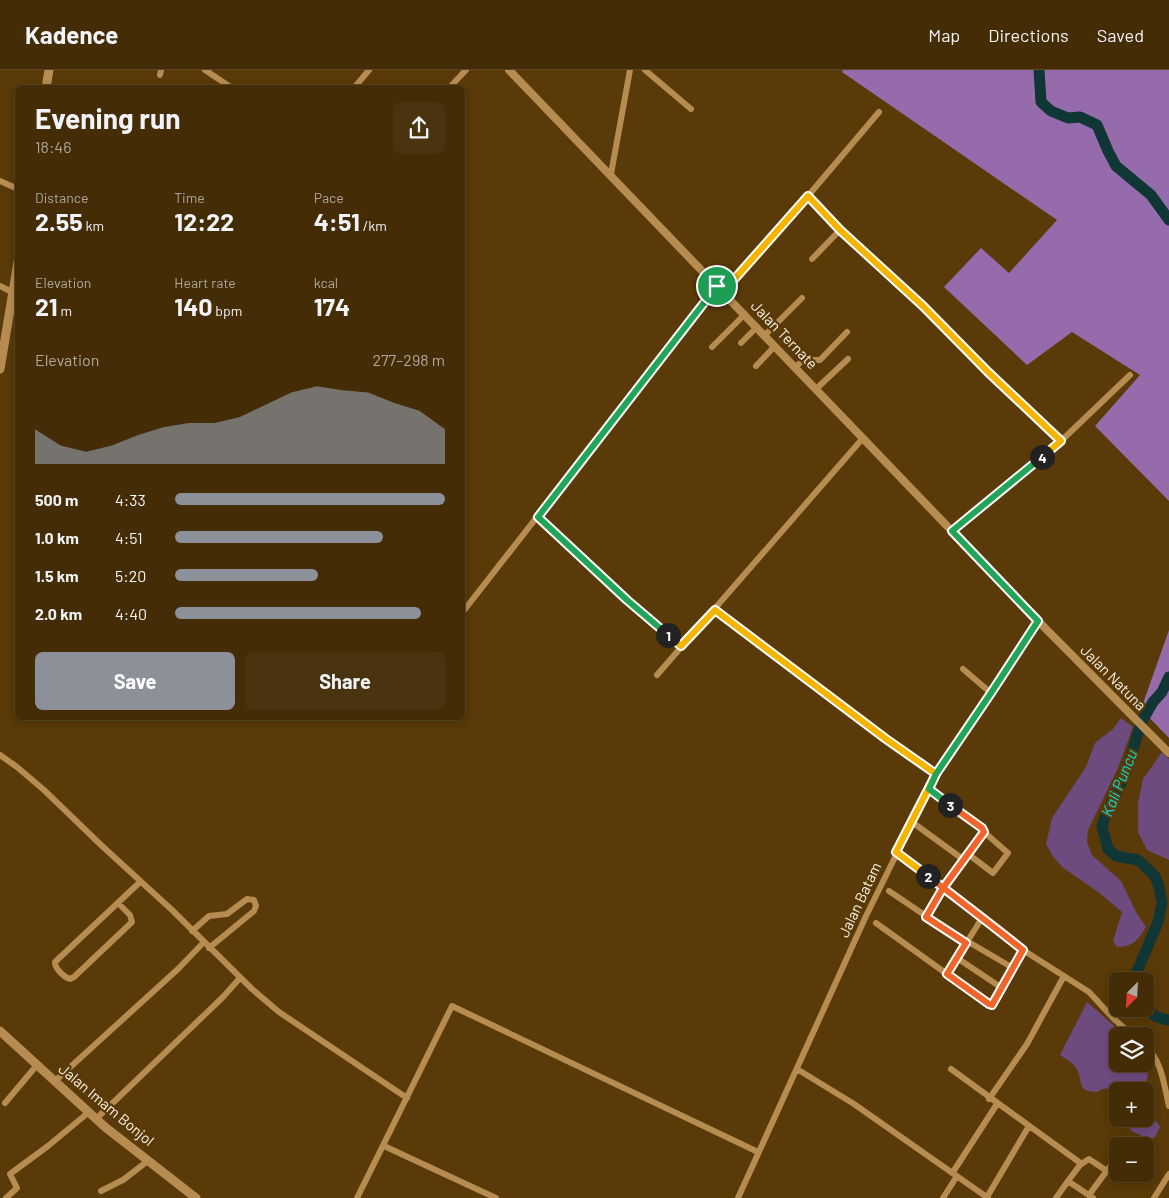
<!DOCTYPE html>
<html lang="en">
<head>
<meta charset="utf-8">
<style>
	body { margin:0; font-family:Barlow,sans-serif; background:#4a3410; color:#f1f3f6; height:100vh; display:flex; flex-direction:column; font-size:19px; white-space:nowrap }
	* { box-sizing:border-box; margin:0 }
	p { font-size:16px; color:#afa79b }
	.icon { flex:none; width:28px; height:28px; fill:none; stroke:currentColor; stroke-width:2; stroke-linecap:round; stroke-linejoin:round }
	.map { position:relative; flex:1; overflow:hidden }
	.panel { position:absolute; left:15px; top:15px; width:450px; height:635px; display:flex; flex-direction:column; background:#432c06; border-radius:8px; box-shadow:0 2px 8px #0003,0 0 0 1px #5b4828 }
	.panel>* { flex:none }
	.needle { width:32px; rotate:204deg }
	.buttons { position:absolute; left:1109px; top:902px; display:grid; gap:10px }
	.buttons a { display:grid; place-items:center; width:45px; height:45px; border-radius:8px; background:#432c06; box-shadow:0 2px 8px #0003,0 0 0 1px #5b4828; font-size:25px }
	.pin { position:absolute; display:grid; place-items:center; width:42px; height:42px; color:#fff; margin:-21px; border:2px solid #fff; border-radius:50%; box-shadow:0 1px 5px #0007 }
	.km { position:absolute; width:25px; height:25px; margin:-12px; border-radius:50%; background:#222; color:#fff; font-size:14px; line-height:25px; text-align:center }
	.round { display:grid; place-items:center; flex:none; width:52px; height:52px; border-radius:8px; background:#4a3410 }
	.overview { display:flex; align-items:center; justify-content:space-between; height:85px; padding:0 20px }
	h1 { font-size:28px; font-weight:700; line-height:38px }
	.figures { display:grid; grid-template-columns:repeat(3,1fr); gap:8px; height:85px; padding:5px 20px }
	.figures div { display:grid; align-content:center }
	.figures b { font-size:25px; font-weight:700 }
	.figures small { font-size:14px; font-weight:400 }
	.figures p { font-size:14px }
	.chart { height:140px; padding:10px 20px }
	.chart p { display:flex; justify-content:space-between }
	.chart svg { width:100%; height:90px; margin-top:5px; fill:#8c9099; opacity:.7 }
	.cta { display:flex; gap:10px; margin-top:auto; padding:10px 20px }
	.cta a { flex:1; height:58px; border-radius:8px; background:#8c9099; color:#fff; font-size:20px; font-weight:700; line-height:58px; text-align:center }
	.cta a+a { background:#4a3410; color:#f1f3f6 }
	ul { padding:0 20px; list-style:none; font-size:16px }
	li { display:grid; grid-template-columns:80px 60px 1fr; align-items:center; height:38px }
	li i { height:12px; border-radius:6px; background:#8c9099 }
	header { display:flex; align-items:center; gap:30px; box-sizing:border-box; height:70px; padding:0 25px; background:#432c06; border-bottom:1px solid #5b4828 }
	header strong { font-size:24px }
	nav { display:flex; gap:28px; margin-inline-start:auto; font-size:18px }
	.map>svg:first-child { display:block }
</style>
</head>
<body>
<header>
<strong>Kadence</strong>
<nav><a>Map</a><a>Directions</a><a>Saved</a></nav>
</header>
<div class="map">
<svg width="1169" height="1128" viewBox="0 0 1169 1128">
	<rect width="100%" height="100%" fill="#593a08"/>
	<path fill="#6d4b7e" d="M 1121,648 L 1133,657 L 1118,698 L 1088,760 L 1087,772 L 1092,785 L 1121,811 L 1136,842 L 1146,857 C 1138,870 1133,877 1117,877 L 1113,871 L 1122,842 L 1098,822 L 1062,797 L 1052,785 L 1046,774 L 1052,748 L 1086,697 L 1095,673 L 1113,659 Z
		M 1162,682 L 1169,689 L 1169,790 L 1147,780 L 1138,762 L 1138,733 L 1143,709 Z
		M 1087,932 L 1120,961 L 1122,966 L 1118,966 L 1118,994 L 1145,994 L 1145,990 L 1148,1006 L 1142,1021 L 1118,1021 L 1117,1025 L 1115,1021 C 1108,1018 1103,1017 1097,1022 C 1075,1022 1084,1010 1076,998 C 1072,992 1066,989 1060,985 Z
		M 1145,1044 L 1157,1052 L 1160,1057 L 1155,1067 L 1150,1070 L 1132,1061 L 1122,1049 L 1145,1049 Z"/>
	<path fill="#966bac" d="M 843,0 L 1169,0 L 1169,431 L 1095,356 L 1140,305 L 1072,262 L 1027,295 L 944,217 L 981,178 L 1009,203 L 1057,150 L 842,2 Z
		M 1169,560 L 1169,668 L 1141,639 Z"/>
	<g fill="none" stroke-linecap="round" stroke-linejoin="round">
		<path stroke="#103736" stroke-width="11" d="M 1039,0 L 1041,32 L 1051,41 L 1068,48 L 1080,47 L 1097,55 L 1108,81 L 1116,96 L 1151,125 L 1169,150
			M 1133,911 L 1158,852 L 1162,833 L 1159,817 L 1155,806 L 1138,790 L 1116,786 L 1108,779 L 1102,756 L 1106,744 L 1126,703 L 1141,653 L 1153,632 L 1162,622 L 1169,607
			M 1145,937 C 1151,945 1159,949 1169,950"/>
		<path stroke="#b78c50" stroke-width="6" d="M 205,0 L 232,18
			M 645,0 L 691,39
			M 160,5 L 161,0
			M 354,18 L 369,0
			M 449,18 L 466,0
			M 879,42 L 808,126 L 840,160 L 923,236 L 988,301 L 1061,371
			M 611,104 L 630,0
			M 0,111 L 18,119
			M 812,189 L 840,160
			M 0,216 L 12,222
			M 723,222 L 808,126
			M 765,265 L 802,228
			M 741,273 L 757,257
			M 712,277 L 745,244
			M 756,296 L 775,276
			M 795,297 L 804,290 L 820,290 L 847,262
			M 816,319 L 848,289
			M 538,447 L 627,530 L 681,576
			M 952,461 L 1061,371 L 1130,305
			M 715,539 L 886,669 L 936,704
			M 462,543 L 717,216
			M 963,599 L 991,623
			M 657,605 L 863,368
			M 0,685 L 17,697 L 44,720 L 101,775 L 172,840 L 252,919 L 279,942 L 407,1028
			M 929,719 L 982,758 L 984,762 L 1008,783 L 993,803 L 968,784
			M 912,752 L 964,790
			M 897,781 L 1023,880 L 1089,922 L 1113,948 L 1133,966
			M 889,821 L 966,873
			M 118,833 L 130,845 L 132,852 L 74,907 L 70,909 C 64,907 55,899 55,892 L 140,812
			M 926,847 L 943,818 L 984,762
			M 876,853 L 990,935 L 995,932 L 1023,880
			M 192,861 L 209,846 L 227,844 L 247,829 L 254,830 L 256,836 L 254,841 L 209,878
			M 967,871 L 1013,898
			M 957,888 L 1002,918
			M 947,904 L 982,848
			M 1145,976 C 1162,990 1164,1015 1169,1036
			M 797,999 L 854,1034 L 988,1128
			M 951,999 L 1079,1092 L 1080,1095 L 1068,1111 L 1093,1128
			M 55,1011 L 178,899 L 204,872
			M 989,1029 L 1027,974 L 1064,906
			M 5,1033 L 37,995
			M 96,1049 L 222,928 L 240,908
			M 384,1076 L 496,1128
			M 1080,1095 L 1089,1089 L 1107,1101
			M 953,1102 L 997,1034
			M 101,1121 L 123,1110 L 149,1090
			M 1089,1125 L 1114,1091
			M 987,1127 L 1029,1056
			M 6,1128 L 17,1118 L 10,1104 L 48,1076 L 89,1042
			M 357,1128 L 452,936 L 758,1082
			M 738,1128 L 866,846 L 936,704 L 991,623 L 1038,551
			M 943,1128 L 957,1106
			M 1056,1128 L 1068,1111
			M 1154,1128 L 1169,1104"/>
		<path stroke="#b78c50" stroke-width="8" d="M 509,0 L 1047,560 L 1169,683"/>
		<path stroke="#b78c50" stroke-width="9" d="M 46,18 L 49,0
			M 0,299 L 18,192
			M 0,961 L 105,1057 L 196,1128"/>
	</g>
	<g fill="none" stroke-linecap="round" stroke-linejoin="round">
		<g stroke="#fff" stroke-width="10">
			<path id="split-1" d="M 668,565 L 627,530 L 538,447 L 717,216"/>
		</g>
		<g stroke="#fff" stroke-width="10">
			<path id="split-2" d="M 668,565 L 681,576 L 715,540 L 886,669 L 936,704 L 896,782 L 928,806"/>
		</g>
		<g stroke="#fff" stroke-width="10">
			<path id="split-3" d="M 928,806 C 960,831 992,855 1023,880 L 992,935 L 989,934 L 947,904 L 966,873 L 926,847 L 943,818 L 984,762 L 982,758 L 950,735"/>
		</g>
		<g stroke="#fff" stroke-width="10">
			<path id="split-4" d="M 950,735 L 929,719 L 936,704 L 991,623 L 1038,551 L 952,461 L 1042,387"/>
		</g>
		<g stroke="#fff" stroke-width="10">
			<path id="split-5" d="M 717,216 L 723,222 L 808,126 L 840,160 L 923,236 L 988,302 L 1061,371 L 1042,387"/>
		</g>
		<use href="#split-1" stroke="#22a559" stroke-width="6"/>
		<use href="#split-2" stroke="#f5b400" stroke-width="6"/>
		<use href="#split-3" stroke="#f0652b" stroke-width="6"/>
		<use href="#split-4" stroke="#22a559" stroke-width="6"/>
		<use href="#split-5" stroke="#f5b400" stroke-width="6"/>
	</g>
	<g text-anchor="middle" stroke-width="4.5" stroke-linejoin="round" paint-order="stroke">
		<g font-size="15" fill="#fcf3e7" stroke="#593a08">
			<text transform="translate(784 265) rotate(46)" y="5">Jalan Ternate</text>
			<text transform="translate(1113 608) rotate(45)" y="5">Jalan Natuna</text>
			<text transform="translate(860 830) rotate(-65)" y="5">Jalan Batam</text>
			<text transform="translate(106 1035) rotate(40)" y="5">Jalan Imam Bonjol</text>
		</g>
		<g font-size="16" font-style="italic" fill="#06dbd9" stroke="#593a08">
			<text transform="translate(1119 713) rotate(-68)" y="6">Kali Puncu</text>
		</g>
	</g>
</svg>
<div class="buttons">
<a><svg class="needle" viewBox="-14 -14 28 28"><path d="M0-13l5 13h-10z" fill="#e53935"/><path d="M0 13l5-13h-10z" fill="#afa79b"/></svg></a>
<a><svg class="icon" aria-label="layers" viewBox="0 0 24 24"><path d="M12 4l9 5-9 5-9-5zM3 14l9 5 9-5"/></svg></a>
<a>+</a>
<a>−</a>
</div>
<div class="pin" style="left:717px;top:216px;background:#1e9e55"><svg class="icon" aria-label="arrive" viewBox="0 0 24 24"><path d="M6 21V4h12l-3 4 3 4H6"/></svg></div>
<b class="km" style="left:668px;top:565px">1</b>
<b class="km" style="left:928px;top:806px">2</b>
<b class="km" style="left:950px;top:735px">3</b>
<b class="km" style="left:1042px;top:387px">4</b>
<section class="panel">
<div class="overview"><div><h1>Evening run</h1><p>18:46</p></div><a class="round"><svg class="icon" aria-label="share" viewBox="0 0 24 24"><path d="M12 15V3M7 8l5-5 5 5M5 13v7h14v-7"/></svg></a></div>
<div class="figures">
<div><p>Distance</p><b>2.55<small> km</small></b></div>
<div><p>Time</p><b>12:22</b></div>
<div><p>Pace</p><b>4:51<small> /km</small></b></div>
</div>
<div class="figures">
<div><p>Elevation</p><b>21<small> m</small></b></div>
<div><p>Heart rate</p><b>140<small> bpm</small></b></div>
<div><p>kcal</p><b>174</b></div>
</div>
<div class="chart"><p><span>Elevation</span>277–298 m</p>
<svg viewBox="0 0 160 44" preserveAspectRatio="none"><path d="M0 44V27L10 35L20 38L30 35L40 30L50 26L60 24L70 24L80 21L90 15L100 9L110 6L120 8L130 9L140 14L150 18L160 27V44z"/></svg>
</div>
<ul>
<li><b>500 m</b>4:33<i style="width:100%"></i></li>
<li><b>1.0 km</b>4:51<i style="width:77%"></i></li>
<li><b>1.5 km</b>5:20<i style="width:53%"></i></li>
<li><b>2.0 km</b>4:40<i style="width:91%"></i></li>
</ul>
<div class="cta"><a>Save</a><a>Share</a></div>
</section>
</div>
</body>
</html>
